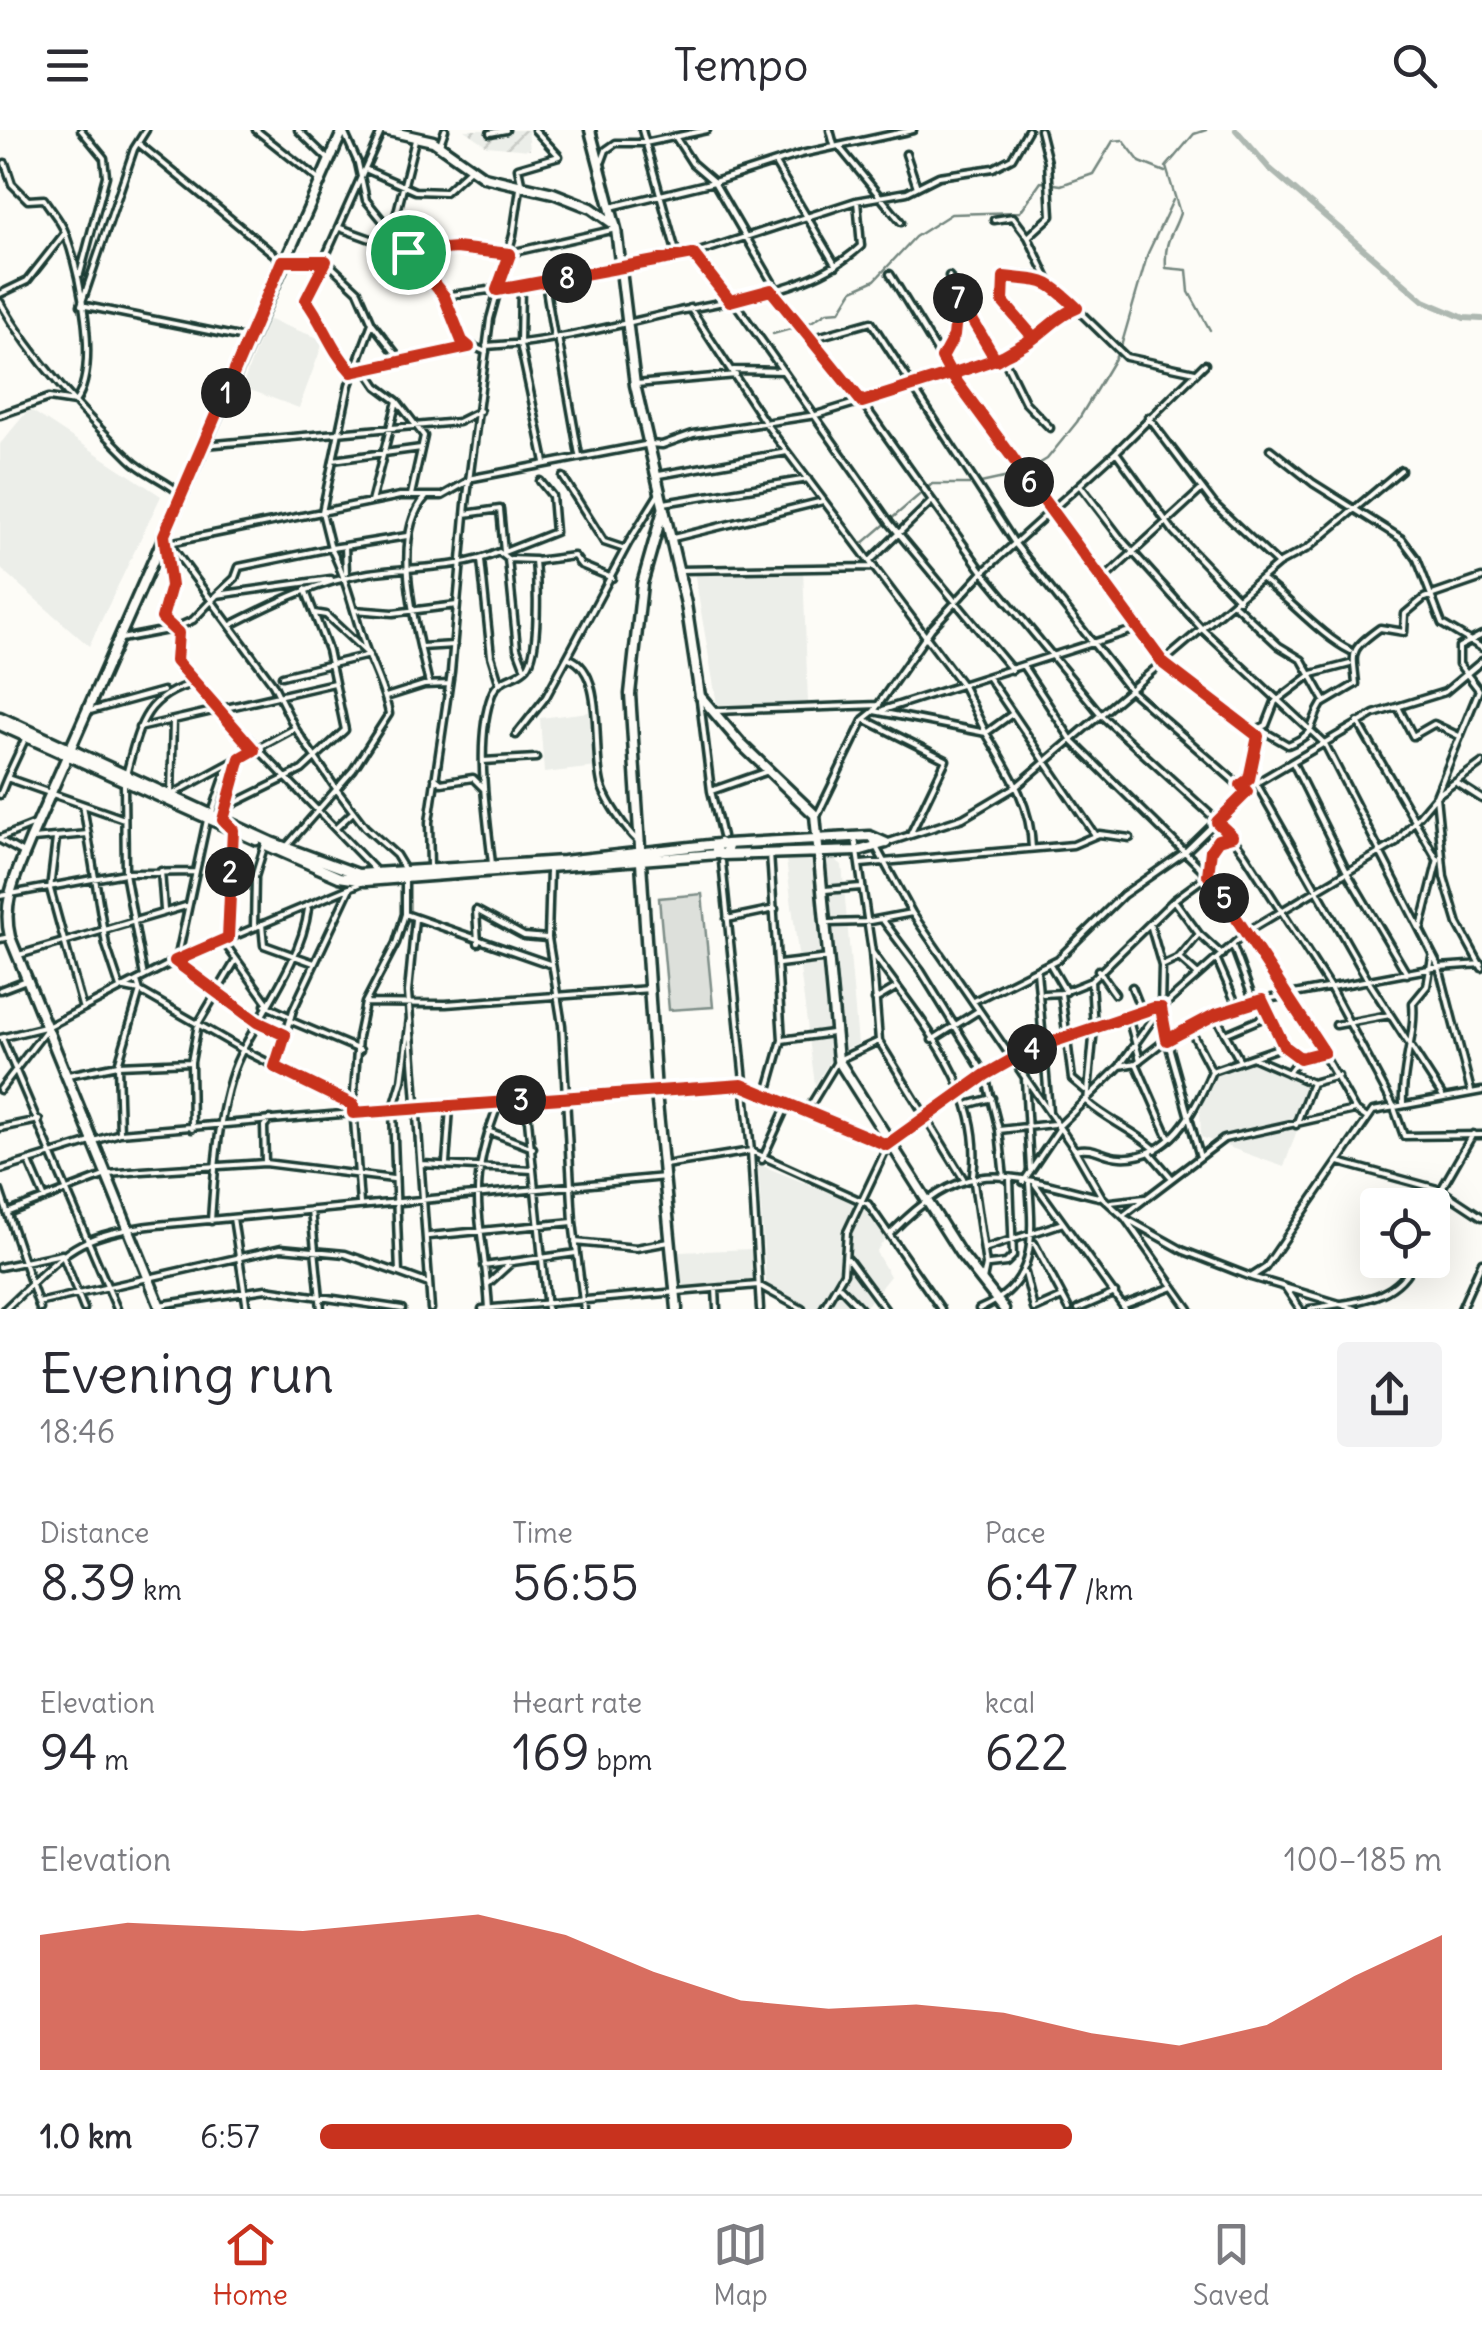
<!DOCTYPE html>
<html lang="en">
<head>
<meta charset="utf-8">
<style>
	body { margin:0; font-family:Delius,sans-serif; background:#f2f2f3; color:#2b2b33; height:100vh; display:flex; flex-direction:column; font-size:38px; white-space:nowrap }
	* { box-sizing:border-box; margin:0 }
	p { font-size:32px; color:#7c7c81 }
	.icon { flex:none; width:55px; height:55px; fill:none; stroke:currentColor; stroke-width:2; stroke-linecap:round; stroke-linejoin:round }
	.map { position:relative; height:1179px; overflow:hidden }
	.drawer { display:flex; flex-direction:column; background:#fff; flex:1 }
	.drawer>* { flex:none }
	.fabs { position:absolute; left:1360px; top:1058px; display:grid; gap:20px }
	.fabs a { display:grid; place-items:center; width:90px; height:90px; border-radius:10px; background:#fff; box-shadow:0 10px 40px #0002; font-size:50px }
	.pin { position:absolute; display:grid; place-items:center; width:85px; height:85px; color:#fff; margin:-42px; border:5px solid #fff; border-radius:50%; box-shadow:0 2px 10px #0007 }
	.km { position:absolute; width:50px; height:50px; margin:-25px; border-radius:50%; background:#222; color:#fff; font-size:28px; line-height:50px; text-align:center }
	.round { display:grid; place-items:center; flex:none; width:105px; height:105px; border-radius:10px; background:#f2f2f3 }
	.headline { display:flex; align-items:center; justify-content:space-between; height:170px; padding:0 40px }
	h1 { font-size:55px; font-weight:600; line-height:75px }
	.stats { display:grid; grid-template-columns:repeat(3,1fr); gap:15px; height:170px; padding:10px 40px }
	.stats div { display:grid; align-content:center }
	.stats b { font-size:50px; font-weight:600 }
	.stats small { font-size:28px; font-weight:400 }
	.stats p { font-size:28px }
	.chart { height:280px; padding:20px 40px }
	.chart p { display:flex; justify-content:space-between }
	.chart svg { width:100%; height:180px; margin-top:10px; fill:#c8321e; opacity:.7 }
	ul { padding:0 40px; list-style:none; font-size:32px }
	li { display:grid; grid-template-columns:160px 120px 1fr; align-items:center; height:75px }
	li i { height:25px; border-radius:12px; background:#c8321e }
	header { display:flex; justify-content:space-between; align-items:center; height:130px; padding:0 40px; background:#fff; font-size:45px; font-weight:600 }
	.tab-bar { display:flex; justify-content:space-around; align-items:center; height:140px; border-top:2px solid #e1e1e2; background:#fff; font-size:28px; color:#7c7c81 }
	.tab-bar a { display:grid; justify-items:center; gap:5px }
	.tab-bar .current { color:#c8321e }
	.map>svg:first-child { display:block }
</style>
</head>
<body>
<header><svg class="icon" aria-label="menu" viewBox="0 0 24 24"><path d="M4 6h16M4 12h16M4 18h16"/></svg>Tempo<svg class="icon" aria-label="search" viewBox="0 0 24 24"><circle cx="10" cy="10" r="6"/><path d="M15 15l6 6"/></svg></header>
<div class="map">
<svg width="1482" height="1179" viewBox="0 0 1482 1179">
	<defs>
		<pattern id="industrial-furrows" width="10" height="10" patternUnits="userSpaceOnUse" patternTransform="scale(2.5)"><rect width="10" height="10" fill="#eceee9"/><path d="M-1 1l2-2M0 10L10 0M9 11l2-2" fill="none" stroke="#cacdc8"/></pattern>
	</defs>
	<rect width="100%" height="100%" fill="#fdfcf7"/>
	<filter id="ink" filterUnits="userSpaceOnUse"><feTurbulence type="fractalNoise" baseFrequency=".01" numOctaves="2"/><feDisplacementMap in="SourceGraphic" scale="20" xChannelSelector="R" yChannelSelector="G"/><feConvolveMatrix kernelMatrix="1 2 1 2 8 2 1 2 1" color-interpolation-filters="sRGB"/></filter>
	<g filter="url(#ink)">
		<path fill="#eceee9" d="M 267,189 L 324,210 L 299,278 L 242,257 Z
			M 29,279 L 161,366 L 89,516 L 0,438 L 0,314 Z
			M 803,438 L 808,573 L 718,580 L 694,441 Z
			M 589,582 L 597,637 L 544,643 L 540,588 Z
			M 821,719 L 842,735 L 858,914 L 839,921 Z
			M 814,721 L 834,924 L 815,955 L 785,722 Z
			M 1253,927 L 1310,950 L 1312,958 L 1284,1037 L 1201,1007 L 1200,980 L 1216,940 Z
			M 758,1034 L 864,1077 L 888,1105 L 876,1122 L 890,1146 L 864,1179 L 808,1179 L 766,1154 Z
			M 752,1119 L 752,1152 L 682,1158 L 679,1122 Z"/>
		<path fill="url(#industrial-furrows)" d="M 464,0 L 528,0 L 530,20 L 487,16 Z"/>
		<path fill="#dde0db" stroke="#7e8e88" stroke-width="2.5" d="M 702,764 L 713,877 L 669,880 L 659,768 Z"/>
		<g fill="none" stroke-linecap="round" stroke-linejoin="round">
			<path stroke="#75877f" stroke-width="2.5" d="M 1206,0 L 1194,4 L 1166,37 L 1180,83 C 1173,105 1164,108 1166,138 L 1187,140 L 1189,162 L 1210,200
				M 773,204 L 808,194 L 827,182 L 840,181 L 853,160 L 875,150 L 915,107 L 951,84 L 1020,82 L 1041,52 L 1061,55 L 1093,44 L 1113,11 L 1123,10 L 1140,32 L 1165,42
				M 861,415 L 932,354 L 976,354 L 1022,344 L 1047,329 L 1077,292 L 1120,220 L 1148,123 L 1173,70"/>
			<path stroke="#aeb8b1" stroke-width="6" d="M 1236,0 L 1269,38 L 1424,171 L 1464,188 L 1482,189"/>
			<g stroke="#1f3d34" stroke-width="11">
				<path id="street" d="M 146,0 L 134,19 L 81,175 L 249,209
					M 256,0 L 319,50
					M 298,0 L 328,29
					M 382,0 L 306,170 C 324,194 331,220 352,241 L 404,231
					M 642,0 L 677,125
					M 830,0 L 834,15
					M 1040,0 L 1048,32 L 1051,86 L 1028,107 L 1050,153 L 1126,227 L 1195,242
					M 490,3 L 506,0
					M 345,4 L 358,33 L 366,70 L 444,166 L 461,211 L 486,222
					M 676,8 L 692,33 L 714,52 L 775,157
					M 138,13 L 282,131 L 326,131 L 358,161 L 372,193 L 400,229 L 423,229 L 469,217
					M 440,14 L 445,0
					M 840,18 L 901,92
					M 906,24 L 917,57
					M 602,31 L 606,20 L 616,13 L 645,13 L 707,0
					M 776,35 L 836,136
					M 365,39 L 415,61 L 445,62 L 469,40
					M 611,77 L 714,52 L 801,24 L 913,0
					M 994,90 L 1013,87 L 1028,107
					M 340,98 L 407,122 L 456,118 L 510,123 L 616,99
					M 392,102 L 416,6
					M 693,124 L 730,171
					M 80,144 L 106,46 L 104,28 L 81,0
					M 890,144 L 951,244 L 1164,534 L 1258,606 L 1267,603 L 1288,615 C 1319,602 1307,597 1322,574 L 1356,554 C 1353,521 1348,521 1380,498 L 1404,502 L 1405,484 L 1424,468 L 1482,448
					M 949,146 L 964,181 L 996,230
					M 545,153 L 554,207
					M 521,157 L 520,214 L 545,332
					M 771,160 L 862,272 L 983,442 L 1103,587 L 1224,697 L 1244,723 L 1331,859 L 1393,975 L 1404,1006 L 1482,1005
					M 0,164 L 27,151 L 64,104
					M 444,166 L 548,152 L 693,124 L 856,71 L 907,62 L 939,46 L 993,38 L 1012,28 L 1028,0
					M 733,170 L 890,393 L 1012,540
					M 0,172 C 34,231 82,282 130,329 C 145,344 166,350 182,365
					M 690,178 L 766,294 L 963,556 L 986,603 L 1012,584
					M 558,207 L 579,325
					M 1034,207 L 1003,172 L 1004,147 L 1036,147 L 1050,153
					M 810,209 L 871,192 L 1016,415 L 1130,560 L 1247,662
					M 486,216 C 551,213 612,196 675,182 C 737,168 813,161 861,116 L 857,71
					M 1003,227 L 1025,272 L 1050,298
					M 942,228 L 954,206 L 957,171
					M 360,231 L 377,256 L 397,271 L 371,372
					M 733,240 L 782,241
					M 636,254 L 736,245
					M 397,271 L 424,306 L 411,365
					M 0,285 L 49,268 L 75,272 C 101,237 79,141 65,102 C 61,91 50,79 44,69 L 28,70 L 12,54 L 5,33
					M 205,315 L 458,292 L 480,281
					M 1270,319 L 1313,353 L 1402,409 L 1417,429 L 1442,494 L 1482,518
					M 1116,322 L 1174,402 L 1239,470
					M 333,330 L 421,318
					M 659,345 L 787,322
					M 563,347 L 604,412 L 625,419
					M 473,348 L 650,314 L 662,315 L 693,304 L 816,285 L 996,230 L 1077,178
					M 1080,355 L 1122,410 L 1203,500 L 1325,614 L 1439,837 L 1471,961
					M 426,367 C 388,407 418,505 429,554
					M 664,373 L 808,349
					M 465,384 L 500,379 L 504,422 L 555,402 L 552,366 L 540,351
					M 673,408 L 823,371
					M 166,409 L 273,554 L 295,598 L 337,660 L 365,697 L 396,725 L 405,740
					M 165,413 L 171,456 L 162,488 L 178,503 L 179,518 L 175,525 L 179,537 L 376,741
					M 169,413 L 400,366 L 442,366 L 470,350
					M 345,416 L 331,418 L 322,382 L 349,255 L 372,193
					M 508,429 L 517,518 L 525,539
					M 481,430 L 491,526 L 499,552
					M 536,431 L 574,426 L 581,435 L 612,448
					M 870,431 L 931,372
					M 679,440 L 874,437
					M 346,443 L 345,416 L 407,406
					M 1105,448 L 1202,359 L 1148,287 L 1214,374 L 1278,434
					M 1262,449 C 1290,470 1322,507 1351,521
					M 217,465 L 235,448 L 239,437 L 331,418 C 347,450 354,483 365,516 C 373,539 385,560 389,584 L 353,640 L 286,717
					M 1234,474 L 1279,516 L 1302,530 L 1325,571
					M 354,480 L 393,483 L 457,475
					M 231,495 C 276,472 319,451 369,443 C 412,436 459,440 499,422 L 508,429 L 535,430 C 537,451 540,521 527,537 C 517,549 499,546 492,564 C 474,611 487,685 492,734
					M 1482,505 L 1459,517 L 1459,534 L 1479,560 L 1436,666 L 1444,747 L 1458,794 L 1482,838
					M 121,509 L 173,499 L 193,490 L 217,465 L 331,449
					M 421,517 L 454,515
					M 569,528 C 607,542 591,622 602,657 C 608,673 625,699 637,710
					M 1023,536 L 1073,612 L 1208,745 L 1290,865 L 1355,980 L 1367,988
					M 282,546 L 369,525 L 326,485 L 314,483
					M 988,547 L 1095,705
					M 386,567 L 424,555 L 449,554
					M 700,571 L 711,661 L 722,706
					M 1398,577 L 1413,606 L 1434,594 L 1459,606
					M 883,580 L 1136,499
					M 90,581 L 163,561
					M 716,581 L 879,575
					M 874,581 L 986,603 C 1008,640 1031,674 1032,718
					M 864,589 L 946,630 L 910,705
					M 1358,592 L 1438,731
					M 139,598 L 334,553
					M 1253,602 L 1266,595 L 1275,572 L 1312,544 L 1350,534
					M 516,605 L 546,567 L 629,412 L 660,362
					M 483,631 L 536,628
					M 1293,633 L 1348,744 L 1407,844
					M 126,645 C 139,597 143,566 196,553
					M 7,648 L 26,607
					M 435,648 L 441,653 L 473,648 L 483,658
					M 1256,653 L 1369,852 L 1442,965
					M 1457,653 L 1482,669
					M 124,654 L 125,743 L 144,847
					M 1242,655 L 1249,649 L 1258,606
					M 711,661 L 768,641
					M 0,665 L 7,648 L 124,689
					M 171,665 L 295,598
					M 171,665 L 173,591
					M 83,675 L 106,815 L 120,857 L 140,861 L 243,920 L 353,975
					M 227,677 L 240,628
					M 212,683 L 228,636
					M 818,684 L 864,589 L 874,581 L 931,499 L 983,442 L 1116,322 L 1205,234
					M 223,690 L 227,677 L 302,640 L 345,600 L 328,520 L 305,459
					M 336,698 L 353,682
					M 870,706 L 912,783 L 1075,1020 L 1102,1067 L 1125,1088 L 1184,1121 L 1251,1147 L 1265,1138 L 1373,981 L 1482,961
					M 0,708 L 35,694
					M 855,708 L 872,822 L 879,911 L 963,1048
					M 33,709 L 88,704
					M 56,709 L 50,759 L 82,876
					M 0,710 L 25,724
					M 886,713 L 963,688 L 1017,656 L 1278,434 L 1308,418 L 1401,340
					M 722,732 L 751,1021 L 760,1179
					M 861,734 L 1073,715 L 1099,704 L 1130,708
					M 430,736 L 429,692 L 451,542 L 466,374 L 490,189 L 513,105 L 521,52 L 518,38 L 559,26 L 535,0
					M 550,739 L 548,808 L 562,895 L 573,1092 L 584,1179
					M 161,741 L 164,780
					M 405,750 L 405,784 L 552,835
					M 825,760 L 861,757
					M 0,766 L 125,743 L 196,742
					M 1174,770 L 1199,804 L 1222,825
					M 415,789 L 408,862 L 431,1179
					M 727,789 L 775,779
					M 882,789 L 921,841 L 985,945 L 999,1000 L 1004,1048
					M 828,793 L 865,792 L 912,783
					M 262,794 L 264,815 L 314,833
					M 1150,794 L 1162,836 L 1161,878 L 1167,909 L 1200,1027
					M 254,797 L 255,747 L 265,714
					M 1421,797 L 1438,729
					M 228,808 L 233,702
					M 0,809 L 10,807
					M 223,811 L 267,872
					M 478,813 L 476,780 L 524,806 L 547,808
					M 1233,816 L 1254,872
					M 872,822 C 920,891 985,958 973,1045
					M 19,825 L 186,776
					M 1179,828 L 1198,845
					M 177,830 L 207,690
					M 1217,830 L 1237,876
					M 175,831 L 257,892 L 285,905
					M 779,834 L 829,828
					M 1051,836 L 1066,862
					M 1162,836 L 1179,828 L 1199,804
					M 1098,840 L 1115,864
					M 1037,841 L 1049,981
					M 1132,857 L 1142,882
					M 0,860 L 24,851
					M 1061,863 L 1072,949 L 1085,960
					M 1043,864 L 1061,863 L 1091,851
					M 875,870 L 897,857
					M 1262,870 L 1284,916 L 1300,928 L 1322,922
					M 974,871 L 1058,829 L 1123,765 L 1186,721 L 1256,653 L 1374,584 L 1445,562 L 1482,531
					M 366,873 L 446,874 L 650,859
					M 265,875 L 291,887
					M 1128,887 L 1140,930
					M 1216,887 L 1240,931
					M 410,888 L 402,951 L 393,981 L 399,1143 L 429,1154
					M 291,891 L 360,920
					M 1336,895 L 1390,885
					M 1191,901 L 1212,941
					M 1225,904 L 1270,885
					M 0,908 L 49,896 L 175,831 L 361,753
					M 2,908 L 117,1179
					M 782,910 L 832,903
					M 932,910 L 978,881
					M 1254,928 L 1312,953 L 1338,946
					M 1136,933 L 1168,1006
					M 1121,934 L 1159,880
					M 276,936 L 293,880 L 351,756
					M 1288,943 L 1299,928
					M 68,945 L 118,935 L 191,932
					M 1025,949 L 1030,1039
					M 0,960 L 46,900
					M 767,963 L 782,910 L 770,723
					M 526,970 L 547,1179
					M 1403,973 C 1401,939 1416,906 1413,873 L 1427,856 L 1432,827
					M 970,974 L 992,968
					M 807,981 L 838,930 L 879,911
					M 1296,995 L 1312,953
					M 1058,997 L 1120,936 L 1136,933 L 1167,909 L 1215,885 L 1262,870 L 1439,837 L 1482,834
					M 0,998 L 39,990
					M 192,999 L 191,932 L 198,894 L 236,830
					M 999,1000 L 1054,994
					M 488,1001 L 533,1018
					M 120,1003 L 118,935 L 140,861 L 137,851
					M 1075,1020 C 1094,1015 1102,1026 1120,1027 C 1170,1030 1195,981 1212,941 L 1284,916
					M 1156,1020 C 1134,1000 1108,991 1087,972 L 1094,898 L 1091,851 L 1174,770 L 1208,745 L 1211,720 L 1217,709 L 1232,706
					M 1151,1024 L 1170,1046
					M 762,1030 L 788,973
					M 29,1032 L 45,1069
					M 265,1032 L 264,996 L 270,989
					M 1339,1032 L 1441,1060 L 1482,1087
					M 446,1033 L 450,978
					M 422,1034 L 532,1040
					M 665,1035 L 751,1021 L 868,1074 L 941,1179
					M 0,1040 L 120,1003 L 563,965 L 742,955 L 887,1015
					M 973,1046 L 986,1135 L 983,1150
					M 1023,1052 L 1059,999
					M 1035,1054 L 1125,1179
					M 1441,1060 L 1473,1004
					M 0,1061 L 40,1179
					M 1111,1072 L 1145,1068
					M 360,1074 L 353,975 L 358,907 L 365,873 L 396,813 L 405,784
					M 311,1080 L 321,1179
					M 7,1083 L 109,1044 L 142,1041 L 265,1033 L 393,1049
					M 1124,1085 L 1224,1009 L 1355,980
					M 233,1088 L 247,1179
					M 1125,1088 L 1189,1179
					M 211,1091 C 214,1044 219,967 240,925 C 262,881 302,829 308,779
					M 891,1103 C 968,1025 1000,1043 1099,1067
					M 429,1106 L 573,1092
					M 575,1112 L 636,1118 L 669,1112
					M 1034,1113 L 1069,1179
					M 984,1119 L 1063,1093
					M 848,1129 L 885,1179
					M 989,1135 L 1006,1133 L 1013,1126 L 1010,1049
					M 484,1136 L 576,1123
					M 0,1137 L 62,1124 L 84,1179
					M 1025,1143 L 1034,1179
					M 1251,1147 L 1285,1157 L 1300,1179
					M 488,1154 L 512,1132
					M 840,1157 L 861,1179
					M 1287,1158 L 1356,1179
					M 716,1159 L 717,1179
					M 38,1173 L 281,1118 L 345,1124 L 399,1143
					M 159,1175 L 266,1159 L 402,1179
					M 1124,1175 L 1173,1157
					M 5,1179 C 66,1123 70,1105 157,1095 L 665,1047
					M 482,1179 L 758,1155 L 802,1179
					M 489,1179 C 484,1088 462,1066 499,973
					M 823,1179 L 844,1143 L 847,1102 L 889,1013 L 1031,919 L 1142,882 L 1159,880 L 1248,801 L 1396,713 L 1436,666 L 1482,633
					M 979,1179 C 1038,1156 1033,1106 1029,1053
					M 1035,1179 L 1060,1168
					M 1078,1179 L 1115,1163
					M 1310,1179 C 1351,1171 1397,1173 1414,1130
					M 1461,1179 L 1482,1132"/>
			</g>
			<g stroke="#1f3d34" stroke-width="15">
				<path id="secondary" d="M 384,0 L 433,11 L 484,47 L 553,63 L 591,78 L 615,95
					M 590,0 L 616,99 L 635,255 L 686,474 L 700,566 L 742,615 L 815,685 L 838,930 L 960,1123 L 1004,1179
					M 663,380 L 642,454 L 630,564 L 656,962 L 677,1179
					M 0,587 L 271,712 L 358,744 L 563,731 L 718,714
					M 0,595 L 256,710
					M 726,714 L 870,706 L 886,713
					M 268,716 L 339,747 L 366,751 L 718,724
					M 725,724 L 728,717 L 720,713 L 716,720 L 722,725 L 858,721 L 886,713
					M 161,1179 L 10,807 C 1,771 18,741 31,708 L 343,0"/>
			</g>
			<use href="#street" stroke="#fdfcf7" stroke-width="4"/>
			<use href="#secondary" stroke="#fdfcf7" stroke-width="8"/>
		</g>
	</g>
	<g fill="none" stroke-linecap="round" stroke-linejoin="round" filter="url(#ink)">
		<g stroke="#fff" stroke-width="20">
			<path id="route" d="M 408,122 L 444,166 L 462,211 L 469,217 L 352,242 C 331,220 324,194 306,170 L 326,131 L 282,131 L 164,405 L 171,456 L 162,488 L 178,503 L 176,531 L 254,620 L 240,628 L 223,690 L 233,700 L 228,808 L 175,831 L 257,892 L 285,905 L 275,937 L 353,975 L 353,983 L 742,955 L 887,1015 L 985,945 L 1031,919 L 1153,878 L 1161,878 L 1167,910 L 1214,885 L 1262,870 L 1284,916 L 1300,928 L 1324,922 L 1208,745 L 1211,720 L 1218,710 L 1232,706 L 1217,692 L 1247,662 L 1241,655 L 1249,649 L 1258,606 L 1164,534 L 951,244 C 977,235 1002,229 1025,214 C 1044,203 1056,186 1077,178 C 1044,147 1047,152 1004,147 L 1003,172 L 1034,208 L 996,230 L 958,166 L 954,206 L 942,228 L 951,244 L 862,272 L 771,160 L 730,171 L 693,124 L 497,160 L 510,124 L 456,118 L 408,122"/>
		</g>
		<use href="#route" stroke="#c8321e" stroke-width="12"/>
	</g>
</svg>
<div class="fabs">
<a><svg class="icon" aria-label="locate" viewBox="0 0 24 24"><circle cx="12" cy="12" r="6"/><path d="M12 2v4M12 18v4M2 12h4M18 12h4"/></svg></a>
</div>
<div class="pin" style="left:408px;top:122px;background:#1e9e55"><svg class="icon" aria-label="arrive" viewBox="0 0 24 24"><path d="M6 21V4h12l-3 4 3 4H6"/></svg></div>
<b class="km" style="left:226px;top:263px">1</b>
<b class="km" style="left:230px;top:742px">2</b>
<b class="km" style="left:521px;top:970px">3</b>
<b class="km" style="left:1032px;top:919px">4</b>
<b class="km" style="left:1224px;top:768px">5</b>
<b class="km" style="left:1029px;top:352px">6</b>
<b class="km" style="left:958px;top:168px">7</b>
<b class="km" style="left:567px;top:148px">8</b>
</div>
<section class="drawer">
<div class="headline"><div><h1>Evening run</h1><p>18:46</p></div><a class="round"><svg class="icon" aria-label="share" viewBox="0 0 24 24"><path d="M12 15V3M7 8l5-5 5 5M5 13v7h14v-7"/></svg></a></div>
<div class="stats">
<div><p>Distance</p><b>8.39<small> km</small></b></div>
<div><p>Time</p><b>56:55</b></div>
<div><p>Pace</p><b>6:47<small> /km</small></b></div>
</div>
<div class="stats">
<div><p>Elevation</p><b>94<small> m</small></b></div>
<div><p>Heart rate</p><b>169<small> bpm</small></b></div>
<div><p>kcal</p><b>622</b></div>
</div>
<div class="chart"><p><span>Elevation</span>100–185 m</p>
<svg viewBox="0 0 160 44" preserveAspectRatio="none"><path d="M0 44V11L10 8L20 9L30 10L40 8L50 6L60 11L70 20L80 27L90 29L100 28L110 30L120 35L130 38L140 33L150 21L160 11V44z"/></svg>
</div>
<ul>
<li><b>1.0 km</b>6:57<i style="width:67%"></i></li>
</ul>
</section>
<nav class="tab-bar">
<a class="current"><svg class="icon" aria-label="home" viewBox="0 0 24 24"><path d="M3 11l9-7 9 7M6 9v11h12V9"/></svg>Home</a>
<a><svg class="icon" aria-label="map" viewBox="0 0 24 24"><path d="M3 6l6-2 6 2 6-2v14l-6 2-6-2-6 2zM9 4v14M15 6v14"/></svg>Map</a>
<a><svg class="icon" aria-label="saved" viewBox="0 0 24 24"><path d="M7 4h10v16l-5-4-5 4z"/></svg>Saved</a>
</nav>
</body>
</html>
